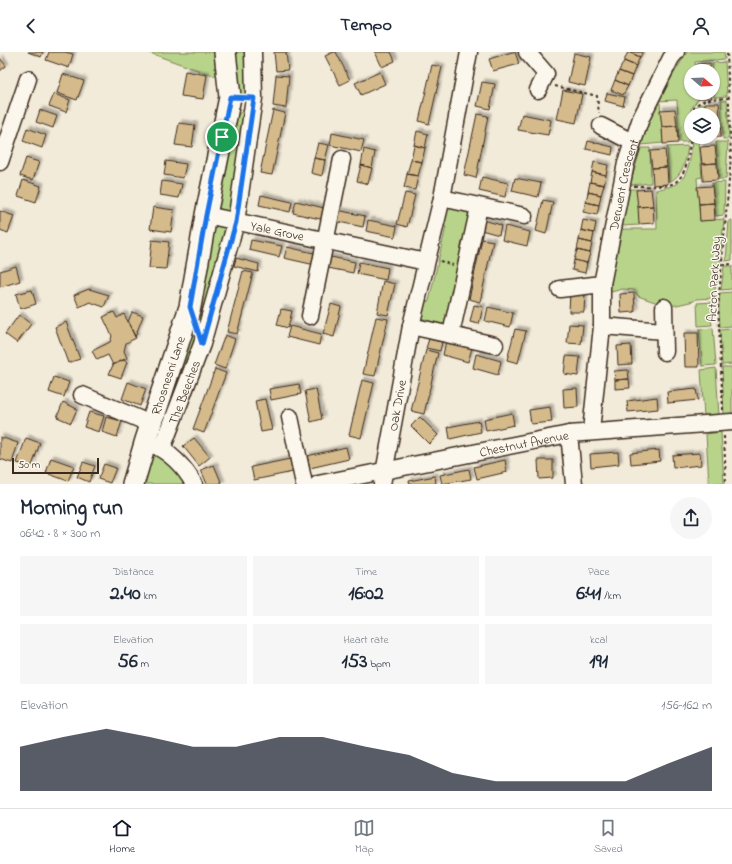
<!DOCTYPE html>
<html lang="en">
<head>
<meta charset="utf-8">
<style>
	body { margin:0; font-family:"Indie Flower",sans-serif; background:#f6f6f7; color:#1f2937; height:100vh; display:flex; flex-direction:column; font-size:15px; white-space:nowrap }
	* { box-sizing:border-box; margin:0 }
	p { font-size:13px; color:#747a83 }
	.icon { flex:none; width:22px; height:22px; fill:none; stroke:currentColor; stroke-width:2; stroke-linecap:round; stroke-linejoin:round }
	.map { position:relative; height:432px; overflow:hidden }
	.sheet { display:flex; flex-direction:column; background:#fff; flex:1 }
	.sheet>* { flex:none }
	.needle { width:26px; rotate:109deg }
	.fabs { position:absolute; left:684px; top:12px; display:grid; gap:8px }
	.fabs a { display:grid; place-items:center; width:36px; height:36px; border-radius:50%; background:#fff; box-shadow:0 1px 3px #0004; font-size:20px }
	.scale { position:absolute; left:12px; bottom:10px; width:87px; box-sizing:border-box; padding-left:4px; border:2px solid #3b2a1e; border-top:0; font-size:11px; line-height:14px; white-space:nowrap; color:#3b2a1e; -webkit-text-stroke:3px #fbf7ec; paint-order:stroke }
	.pin { position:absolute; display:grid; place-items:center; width:34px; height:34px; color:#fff; margin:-17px; border:2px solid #fff; border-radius:50%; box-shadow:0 1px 4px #0007 }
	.round { display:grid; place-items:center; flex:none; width:42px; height:42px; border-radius:21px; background:#f6f6f7 }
	.head { display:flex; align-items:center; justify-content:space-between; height:68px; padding:0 20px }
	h1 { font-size:22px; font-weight:800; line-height:30px }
	.figures { display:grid; grid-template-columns:repeat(3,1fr); gap:6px; height:68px; padding:4px 20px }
	.figures div { display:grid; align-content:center; border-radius:0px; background:#f6f6f7; text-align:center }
	.figures b { font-size:20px; font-weight:800 }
	.figures small { font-size:11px; font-weight:400 }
	.figures p { font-size:11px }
	.chart { height:112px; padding:8px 20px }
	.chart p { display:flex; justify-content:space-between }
	.chart svg { width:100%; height:72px; margin-top:4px; fill:#111827; opacity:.7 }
	header { display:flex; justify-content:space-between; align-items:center; height:52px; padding:0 20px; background:#fff; font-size:18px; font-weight:800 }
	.tabs { display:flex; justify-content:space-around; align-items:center; height:56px; border-top:1px solid #e0e1e3; background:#fff; font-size:11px; color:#747a83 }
	.tabs a { display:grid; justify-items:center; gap:2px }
	.tabs .on { color:#111827 }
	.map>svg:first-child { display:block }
</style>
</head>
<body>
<header><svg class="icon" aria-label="back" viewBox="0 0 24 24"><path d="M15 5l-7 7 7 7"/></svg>Tempo<svg class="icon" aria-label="person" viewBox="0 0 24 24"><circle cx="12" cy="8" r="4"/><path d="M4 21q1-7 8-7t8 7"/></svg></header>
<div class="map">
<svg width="732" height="432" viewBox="0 0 732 432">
	<defs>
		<filter id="shadow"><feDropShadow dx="3" dy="-3" stdDeviation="1" flood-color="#0004"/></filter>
	</defs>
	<rect width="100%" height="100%" fill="#f3ebd9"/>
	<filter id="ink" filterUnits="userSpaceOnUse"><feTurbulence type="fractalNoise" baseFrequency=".025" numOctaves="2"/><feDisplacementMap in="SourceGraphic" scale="8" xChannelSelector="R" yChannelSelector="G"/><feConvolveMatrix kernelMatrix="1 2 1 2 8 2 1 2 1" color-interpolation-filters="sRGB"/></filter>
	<g filter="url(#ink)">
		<path fill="#b8d48b" stroke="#7a7f54" d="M 147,0 L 215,0 L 217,25 Z
			M 235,0 L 249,0 L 250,43 L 237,42 Z
			M 687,0 L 724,0 L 725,7 L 695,10 L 696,19 L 691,19 L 691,41 L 697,41 L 698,47 L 691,57 L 688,90 L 679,90 L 677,48 L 657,49 Z
			M 725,10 L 727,44 L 714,45 L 712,11 Z
			M 721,48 L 727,48 L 729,87 L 723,87 Z
			M 656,51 L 660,51 L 663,91 L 641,93 Z
			M 699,52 L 705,52 L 706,63 L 694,63 L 694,59 Z
			M 247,55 L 234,162 L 220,157 L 217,154 L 234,66 Z
			M 692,85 L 707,85 L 707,86 L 699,87 L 702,125 L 697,126 L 700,169 L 724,167 L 719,219 L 713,246 L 696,247 L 694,249 L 677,253 L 666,254 L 638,244 L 634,238 L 623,237 L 611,240 L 607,225 L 619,177 L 657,177 L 656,138 C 662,136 671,135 677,132 C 691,122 691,100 692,85 Z
			M 716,90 L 728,90 L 726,127 L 719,127 Z
			M 688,94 C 686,108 683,124 669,130 L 667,95 Z
			M 641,96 L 650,96 L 651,131 L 630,133 Z
			M 725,130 L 724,163 L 716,164 L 712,131 Z
			M 629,137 L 638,137 L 640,173 L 620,174 Z
			M 445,153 L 472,160 L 448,273 L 425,268 L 421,264 L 423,250 L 429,249 L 446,175 L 442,173 Z
			M 732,168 L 732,208 L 726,209 L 729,169 Z
			M 215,169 L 230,175 L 201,276 L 198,266 L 210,188 Z
			M 724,214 L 732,214 L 732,237 L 721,238 Z
			M 732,240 L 732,274 L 720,275 L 719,255 L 720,241 Z
			M 713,250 L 711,266 L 712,273 L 698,274 L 697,251 Z
			M 713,276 L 716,313 L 702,314 L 699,277 Z
			M 732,277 L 732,312 L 722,313 L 720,278 Z
			M 192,279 L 197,292 L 161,387 L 154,387 Z
			M 722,315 L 732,315 L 732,363 L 724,364 Z
			M 716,316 L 719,364 L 704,365 L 701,318 Z
			M 721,380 L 724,432 L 709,432 L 706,382 Z
			M 158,402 L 162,403 L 189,432 L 143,432 L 152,404 Z"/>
		<path fill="#d5bb8b" stroke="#3b2a1e" filter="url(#shadow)" d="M 28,0 L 43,0 L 41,5 Z
			M 49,0 L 65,0 L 73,2 L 69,16 L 46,8 Z
			M 274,0 L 286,0 L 288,18 L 276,19 Z
			M 334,0 L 336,0 L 350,28 L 340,33 L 325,4 Z
			M 375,0 L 391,0 L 395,9 L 382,15 Z
			M 512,0 L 515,0 L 519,12 L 493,19 L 489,7 Z
			M 628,0 L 640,5 L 636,14 L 624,9 Z
			M 629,0 L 643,0 L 640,5 Z
			M 574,1 L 591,5 L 585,34 L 568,30 Z
			M 0,6 L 6,14 L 0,19 Z
			M 624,9 L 636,14 L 632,24 L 619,19 Z
			M 710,11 L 710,19 L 697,19 L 697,12 Z
			M 432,13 L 442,15 L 429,72 L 419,69 Z
			M 185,19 L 207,23 L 203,47 L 181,44 Z
			M 619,19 L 632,24 L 628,34 L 615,28 Z
			M 380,20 L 385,32 L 361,43 L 355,31 Z
			M 63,22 L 84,29 L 77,48 L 57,41 Z
			M 276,23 L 289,24 L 286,56 L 273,54 Z
			M 615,28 L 628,34 L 623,43 L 611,38 Z
			M 482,30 L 495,32 L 490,57 L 477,54 Z
			M 563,38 L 582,42 L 576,71 L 557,67 Z
			M 607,41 L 625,45 L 623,54 L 605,49 Z
			M 698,41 L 711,41 L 712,46 L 698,46 Z
			M 54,42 L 70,48 L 66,60 L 49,54 Z
			M 705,51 L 719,51 L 721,85 L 707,86 L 707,85 L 713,85 L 713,63 L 706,63 Z
			M 675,57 L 677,74 L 662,75 L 660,58 Z
			M 40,58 L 57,64 L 53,76 L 36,70 Z
			M 273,58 L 285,61 L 272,123 L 260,121 Z
			M 477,62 L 488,64 L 476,126 L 464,123 Z
			M 522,62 L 551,68 L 548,83 L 518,78 Z
			M 179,71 L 195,73 L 192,95 L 175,93 Z
			M 677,74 L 678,91 L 663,92 L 662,75 Z
			M 27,76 L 46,83 L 42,96 L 23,89 Z
			M 417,79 L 428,82 L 425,96 L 414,93 Z
			M 332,81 L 364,88 L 361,100 L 330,93 Z
			M 588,89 L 613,95 L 612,103 L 586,97 Z
			M 318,91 L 329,93 L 325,108 L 314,106 Z
			M 414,93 L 425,96 L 422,110 L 411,108 Z
			M 715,94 L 717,111 L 702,112 L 700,95 Z
			M 364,97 L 375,100 L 372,116 L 361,113 Z
			M 665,98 L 667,115 L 652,116 L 650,99 Z
			M 26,106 L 39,110 L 33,128 L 20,124 Z
			M 314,106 L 325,108 L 322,124 L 311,121 Z
			M 411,108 L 422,110 L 418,124 L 407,122 Z
			M 166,109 L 186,112 L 183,126 L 164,123 Z
			M 594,110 L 608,113 L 606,123 L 592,120 Z
			M 717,111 L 718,128 L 703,129 L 702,112 Z
			M 361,113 L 372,116 L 368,132 L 357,129 Z
			M 667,115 L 668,132 L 653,133 L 652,116 Z
			M 592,120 L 606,123 L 604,133 L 590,130 Z
			M 407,122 L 418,124 L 415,138 L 404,136 Z
			M 482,125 L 508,131 L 505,145 L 479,139 Z
			M 515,126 L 541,131 L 538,145 L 512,139 Z
			M 23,128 L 41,134 L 36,150 L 18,144 Z
			M 162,129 L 182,132 L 179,146 L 160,143 Z
			M 590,130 L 604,133 L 601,143 L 588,140 Z
			M 712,134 L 714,151 L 699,152 L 697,135 Z
			M 651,137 L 653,154 L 638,155 L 636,138 Z
			M 588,140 L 601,143 L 599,153 L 586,150 Z
			M 405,141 L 415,143 L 407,175 L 397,172 Z
			M 261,143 L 292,150 L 290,160 L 259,153 Z
			M 543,148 L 553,150 L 546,182 L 536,179 Z
			M 296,149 L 328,157 L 325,168 L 293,161 Z
			M 586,150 L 599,153 L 597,163 L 583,160 Z
			M 714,151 L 715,168 L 700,169 L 699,152 Z
			M 653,154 L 654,171 L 639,172 L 638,155 Z
			M 153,155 L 174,158 L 171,180 L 150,177 Z
			M 337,158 L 365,164 L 363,175 L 334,169 Z
			M 0,159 L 14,164 L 8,181 L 0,178 Z
			M 368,168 L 397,174 L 395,185 L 366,179 Z
			M 483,168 L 501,173 L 499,183 L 481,178 Z
			M 583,168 L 596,171 L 594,181 L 581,178 Z
			M 505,174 L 530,180 L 527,194 L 502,188 Z
			M 581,178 L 594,181 L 592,191 L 579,188 Z
			M 482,187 L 493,189 L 480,250 L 469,247 Z
			M 152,188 L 169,190 L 166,217 L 149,216 Z
			M 251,188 L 282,194 L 279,205 L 249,198 Z
			M 579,188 L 592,191 L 590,201 L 577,198 Z
			M 287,195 L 318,202 L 315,213 L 284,206 Z
			M 577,198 L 590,201 L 587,211 L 574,208 Z
			M 326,204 L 355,210 L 353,221 L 323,215 Z
			M 236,206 L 259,212 L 258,220 L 234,214 Z
			M 574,208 L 587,211 L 585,221 L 572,218 Z
			M 359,210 L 388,216 L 386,228 L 357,222 Z
			M 16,214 L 20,229 L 0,235 L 0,219 Z
			M 243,219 L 253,221 L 237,282 L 227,280 Z
			M 383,229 L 395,232 L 388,263 L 377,261 Z
			M 89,237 L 109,243 L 104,255 L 90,250 L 79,255 L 74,243 Z
			M 32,238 L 36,252 L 20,257 L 16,242 Z
			M 570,240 L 585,240 L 584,260 L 569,260 Z
			M 634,241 L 635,260 L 621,261 L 620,242 Z
			M 331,252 L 341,255 L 334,285 L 323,282 Z
			M 474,253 L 483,255 L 479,272 L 470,270 Z
			M 488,255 L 513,261 L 510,275 L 485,269 Z
			M 281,257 L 292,259 L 288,276 L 277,273 Z
			M 114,260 L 117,266 L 124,262 L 136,286 L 126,291 L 124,299 L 127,306 L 113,313 L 108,303 L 97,308 L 92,299 L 110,290 L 112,284 L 103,265 Z
			M 132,260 L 143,264 L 135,285 L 128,270 Z
			M 19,263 L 31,272 L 17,291 L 5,282 Z
			M 376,265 L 388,267 L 375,324 L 363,322 Z
			M 66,270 L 80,307 L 68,311 L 55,275 Z
			M 569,272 L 583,273 L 581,292 L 567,291 Z
			M 290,274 L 321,282 L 319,293 L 287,285 Z
			M 515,277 L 526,279 L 518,311 L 507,308 Z
			M 684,281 L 698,281 L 699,315 L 685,315 Z
			M 225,283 L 235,287 L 225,317 L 214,313 Z
			M 429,287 L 442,290 L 440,299 L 426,296 Z
			M 446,289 L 472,296 L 468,310 L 443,303 Z
			M 631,293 L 632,312 L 618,313 L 617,294 Z
			M 426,298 L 438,301 L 424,362 L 411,359 Z
			M 476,302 L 501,309 L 498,323 L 473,316 Z
			M 566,304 L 580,305 L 578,324 L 564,322 Z
			M 123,308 L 127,310 L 121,326 L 109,322 L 113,313 Z
			M 215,317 L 226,321 L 204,381 L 193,377 Z
			M 628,318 L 629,327 L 615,328 L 614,319 Z
			M 54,325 L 69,330 L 64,345 L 49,340 Z
			M 629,327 L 630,336 L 615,337 L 615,328 Z
			M 362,328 L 374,331 L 361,386 L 349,383 Z
			M 128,330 L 146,337 L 140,354 L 122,347 Z
			M 299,332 L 301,342 L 271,348 L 269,337 Z
			M 577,336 L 578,355 L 564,356 L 563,337 Z
			M 316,337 L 322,367 L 311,370 L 305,339 Z
			M 696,337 L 698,348 L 668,351 L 667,340 Z
			M 657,345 L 658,357 L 628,360 L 627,349 Z
			M 265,347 L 272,378 L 261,380 L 255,349 Z
			M 63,350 L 77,357 L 71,371 L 57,365 Z
			M 550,355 L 552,370 L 531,372 L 529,358 Z
			M 89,360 L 104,364 L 99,380 L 84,375 Z
			M 512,361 L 514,373 L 486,379 L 484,367 Z
			M 106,365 L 122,369 L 117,385 L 102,380 Z
			M 420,365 L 438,383 L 429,392 L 411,374 Z
			M 479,369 L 481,380 L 450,387 L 448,375 Z
			M 0,385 L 18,391 L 12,411 L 0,407 Z
			M 26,386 L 40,391 L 32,414 L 25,411 L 25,413 L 17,411 Z
			M 194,386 L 210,405 L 199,414 L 183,394 Z
			M 346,395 L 349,407 L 310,416 L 307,404 Z
			M 659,398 L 660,409 L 631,412 L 630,401 Z
			M 618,400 L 619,412 L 591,415 L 590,402 Z
			M 700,401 L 701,413 L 673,416 L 672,403 Z
			M 51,406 L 74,414 L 68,429 L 46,421 Z
			M 290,407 L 293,420 L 254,428 L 251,415 Z
			M 505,408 L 507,420 L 477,427 L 474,415 Z
			M 538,408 L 553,408 L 553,426 L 539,427 Z
			M 83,410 L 95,414 L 89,430 L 77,425 Z
			M 104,412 L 116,416 L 110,431 L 98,427 Z
			M 214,413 L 222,432 L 207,432 L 201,418 Z
			M 469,417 L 471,427 L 442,432 L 440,423 Z
			M 435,424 L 436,432 L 410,432 L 409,429 Z"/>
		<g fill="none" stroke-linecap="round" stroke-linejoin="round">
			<g stroke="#3b2a1e" stroke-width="19">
				<g id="minor">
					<path d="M 527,0 L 546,22 L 538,38"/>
					<path d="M 601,74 L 632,90"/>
					<path d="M 0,110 L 28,27"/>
					<path d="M 442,146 L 524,164"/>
					<path id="s1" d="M 206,163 L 426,210"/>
					<path d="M 560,237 L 602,232"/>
					<path d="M 664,255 L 665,300"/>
					<path d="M 310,264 L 342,107"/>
					<path d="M 411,274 L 495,293"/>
					<path d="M 602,274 L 664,279"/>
					<path d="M 451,282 L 479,155"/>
					<path d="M 82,343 L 151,372"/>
					<path d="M 290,365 L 304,432"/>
					<path id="s2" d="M 591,379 L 602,274 L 602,232 L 626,111 L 641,66 L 671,6 L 676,0"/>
					<path d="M 569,382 L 574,432"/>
					<path d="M 152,392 C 171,401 184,414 194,432"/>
					<path id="s3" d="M 162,397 L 202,292 L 236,170 L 254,46 L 253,0"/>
					<path id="s4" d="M 318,432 L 569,382 L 732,370"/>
					<path id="s5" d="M 382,432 L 411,274 L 442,146 L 469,0"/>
				</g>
			</g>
			<g stroke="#3b2a1e" stroke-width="24">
				<g id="major">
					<path id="s6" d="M 133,432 L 146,388 L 190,255 L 206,163 L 230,45 L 225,0"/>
				</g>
			</g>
			<path stroke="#3b2a1e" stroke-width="2" stroke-dasharray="3 3" stroke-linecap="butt" d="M 555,34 L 597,44 L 599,61
				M 692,63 C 694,45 714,47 729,46
				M 634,134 C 643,134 665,135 672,132 C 690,125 690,90 691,73
				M 440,209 L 453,213
				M 722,213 L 732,212
				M 723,358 L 718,255 L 731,105 L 727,0
				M 724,384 L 726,432"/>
			<use href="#minor" stroke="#fbf7ec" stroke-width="16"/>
			<use href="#major" stroke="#fbf7ec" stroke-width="21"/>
		</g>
	</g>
	<g fill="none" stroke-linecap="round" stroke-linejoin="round" filter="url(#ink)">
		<g stroke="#fff" stroke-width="8">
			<path id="route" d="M 230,45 L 254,46 L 236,170 L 202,292 L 190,255 L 206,163 Z"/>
		</g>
		<use href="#route" stroke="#1a73e8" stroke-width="5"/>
	</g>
	<g text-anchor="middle" stroke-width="3" stroke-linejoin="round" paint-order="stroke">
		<g font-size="13" fill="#3b2a1e" stroke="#fbf7ec">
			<text dy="5" stroke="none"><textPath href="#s2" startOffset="249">Derwent Crescent</textPath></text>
			<text dy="5" stroke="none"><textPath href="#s1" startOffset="73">Yale Grove</textPath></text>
			<text transform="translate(713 227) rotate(-87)" y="5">Acton Park Way</text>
			<text dy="5" stroke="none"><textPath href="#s6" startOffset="114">Rhosnesni Lane</textPath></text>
			<text dy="5" stroke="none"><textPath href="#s3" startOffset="61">The Beeches</textPath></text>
			<text dy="5" stroke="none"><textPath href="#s5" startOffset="80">Oak Drive</textPath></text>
			<text dy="5" stroke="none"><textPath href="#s4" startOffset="210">Chestnut Avenue</textPath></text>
		</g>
	</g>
</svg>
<div class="fabs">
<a><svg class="needle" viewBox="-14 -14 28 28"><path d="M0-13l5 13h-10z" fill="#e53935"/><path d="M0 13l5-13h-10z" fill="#747a83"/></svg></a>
<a><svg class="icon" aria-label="layers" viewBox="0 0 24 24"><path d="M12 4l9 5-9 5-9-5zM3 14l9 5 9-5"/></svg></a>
</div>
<div class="scale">50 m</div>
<div class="pin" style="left:222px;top:85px;background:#1e9e55"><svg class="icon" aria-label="arrive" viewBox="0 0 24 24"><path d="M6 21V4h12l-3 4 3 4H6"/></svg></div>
</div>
<section class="sheet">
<div class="head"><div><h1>Morning run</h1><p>06:42 · 8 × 300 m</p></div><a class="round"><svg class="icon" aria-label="share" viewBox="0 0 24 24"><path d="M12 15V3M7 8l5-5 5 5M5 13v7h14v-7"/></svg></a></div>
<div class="figures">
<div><p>Distance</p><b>2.40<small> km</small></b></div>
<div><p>Time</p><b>16:02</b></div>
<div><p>Pace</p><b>6:41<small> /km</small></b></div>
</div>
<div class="figures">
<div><p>Elevation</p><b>56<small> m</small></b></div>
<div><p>Heart rate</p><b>153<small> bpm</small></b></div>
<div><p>kcal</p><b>191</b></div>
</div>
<div class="chart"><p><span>Elevation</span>156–162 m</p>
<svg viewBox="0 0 160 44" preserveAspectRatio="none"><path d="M0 44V17L10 11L20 6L30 11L40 17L50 17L60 11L70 11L80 17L90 22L100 33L110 38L120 38L130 38L140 38L150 27L160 17V44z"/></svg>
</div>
</section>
<nav class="tabs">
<a class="on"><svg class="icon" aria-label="home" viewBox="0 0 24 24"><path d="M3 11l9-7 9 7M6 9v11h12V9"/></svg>Home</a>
<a><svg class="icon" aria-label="map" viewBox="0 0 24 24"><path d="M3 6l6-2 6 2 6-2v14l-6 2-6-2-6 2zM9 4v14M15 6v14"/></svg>Map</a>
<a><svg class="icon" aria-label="saved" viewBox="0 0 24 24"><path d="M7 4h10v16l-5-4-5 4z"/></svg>Saved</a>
</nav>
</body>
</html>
